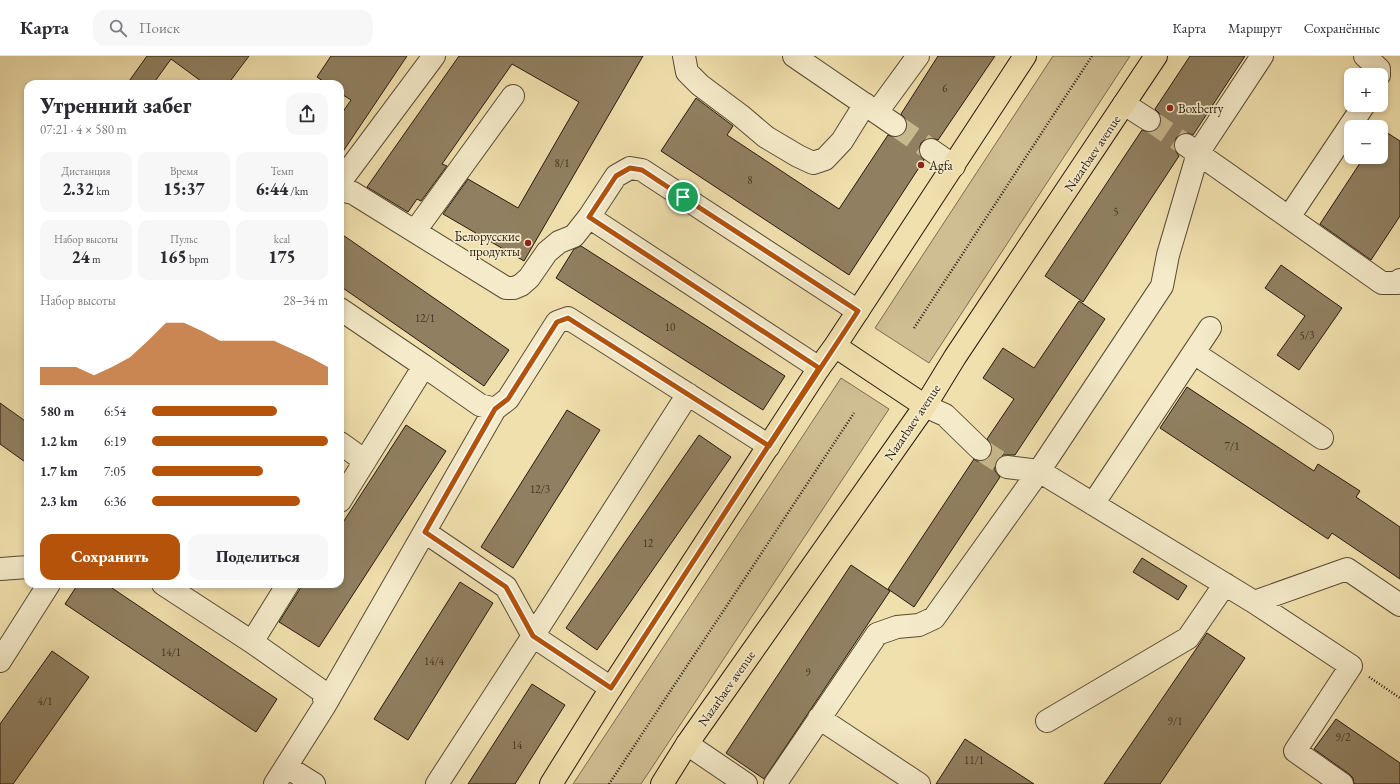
<!DOCTYPE html>
<html lang="ru">
<head>
<meta charset="utf-8">
<style>
	body { margin:0; font-family:"EB Garamond",serif; background:#f7f7f7; color:#2b2b33; height:100vh; display:flex; flex-direction:column; font-size:15px; white-space:nowrap }
	* { box-sizing:border-box; margin:0 }
	p { font-size:13px; color:#7c7c81 }
	.icon { flex:none; width:22px; height:22px; fill:none; stroke:currentColor; stroke-width:2; stroke-linecap:round; stroke-linejoin:round }
	.map { position:relative; flex:1; overflow:hidden }
	.drawer { position:absolute; left:24px; top:24px; width:320px; height:508px; display:flex; flex-direction:column; background:#fff; border-radius:12px; box-shadow:0 2px 6px #0003 }
	.drawer>* { flex:none }
	.controls { position:absolute; left:1344px; top:12px; display:grid; gap:8px }
	.controls a { display:grid; place-items:center; width:44px; height:44px; border-radius:8px; background:#fff; box-shadow:0 2px 6px #0003; font-size:20px }
	.pin { position:absolute; display:grid; place-items:center; width:34px; height:34px; color:#fff; margin:-17px; border:2px solid #fff; border-radius:50%; box-shadow:0 1px 4px #0007 }
	.round { display:grid; place-items:center; flex:none; width:42px; height:42px; border-radius:12px; background:#f7f7f7 }
	.headline { display:flex; align-items:center; justify-content:space-between; height:68px; padding:0 16px }
	h1 { font-size:22px; font-weight:800; line-height:30px }
	.metrics { display:grid; grid-template-columns:repeat(3,1fr); gap:6px; height:68px; padding:4px 16px }
	.metrics div { display:grid; align-content:center; border-radius:10px; background:#f7f7f7; text-align:center }
	.metrics b { font-size:17px; font-weight:800 }
	.metrics small { font-size:11px; font-weight:400 }
	.metrics p { font-size:11px }
	.chart { height:112px; padding:8px 16px }
	.chart p { display:flex; justify-content:space-between }
	.chart svg { width:100%; height:72px; margin-top:4px; fill:#b45309; opacity:.7 }
	.action { display:flex; gap:8px; margin-top:auto; padding:8px 16px }
	.action a { flex:1; height:46px; border-radius:12px; background:#b45309; color:#fff; font-size:16px; font-weight:800; line-height:46px; text-align:center }
	.action a+a { background:#f7f7f7; color:#2b2b33 }
	ul { padding:0 16px; list-style:none; font-size:13px }
	li { display:grid; grid-template-columns:64px 48px 1fr; align-items:center; height:30px }
	li i { height:10px; border-radius:5px; background:#b45309 }
	header { display:flex; align-items:center; gap:24px; box-sizing:border-box; height:56px; padding:0 20px; background:#fff; border-bottom:1px solid #e1e1e2 }
	header strong { font-size:19px }
	nav { display:flex; gap:22px; margin-inline-start:auto; font-size:14px }
	.search { width:280px; height:36px; background:#f7f7f7; display:flex; align-items:center; gap:10px; box-sizing:border-box; padding:0 14px; border-radius:12px; color:#7c7c81; font-size:15px }
	.map>svg:first-child { display:block }
</style>
</head>
<body>
<header>
<strong>Карта</strong>
<div class="search"><svg class="icon" aria-label="search" viewBox="0 0 24 24"><circle cx="10" cy="10" r="6"/><path d="M15 15l6 6"/></svg>Поиск</div>
<nav><a>Карта</a><a>Маршрут</a><a>Сохранённые</a></nav>
</header>
<div class="map">
<svg width="1400" height="728" viewBox="0 0 1400 728">
	<rect width="100%" height="100%" fill="#f0e0ad"/>
	<filter id="stains"><feTurbulence type="fractalNoise" baseFrequency=".005" numOctaves="4"/><feColorMatrix values="0 0 0 0 .2 0 0 0 0 .09 0 0 0 0 .02 0 0 0 .5 -.17"/></filter>
	<radialGradient id="worn" r=".72"><stop offset=".6" stop-color="#630" stop-opacity="0"/><stop offset="1" stop-color="#630" stop-opacity=".3"/></radialGradient>
	<path fill="#cebe92" stroke="#7a6c50" d="M 1053,0 L 1130,0 L 929,307 L 875,272 Z
		M 841,322 L 889,353 L 641,728 L 573,728 Z"/>
	<path fill="#908061" stroke="#27190e" d="M 147,0 L 249,0 L 228,28 L 205,28 L 171,3 L 153,28 L 127,28 Z
		M 331,0 L 407,0 L 340,100 L 340,60 L 351,44 L 340,37 L 340,28 L 327,28 L 317,21 Z
		M 459,0 L 643,0 L 524,205 L 443,158 L 468,123 L 518,152 L 579,46 L 512,8 L 442,108 L 447,110 L 421,145 L 417,143 L 408,156 L 367,131 Z
		M 938,0 L 995,0 L 938,84 L 932,82 L 926,83 L 921,87 L 919,93 L 920,99 L 924,104 L 849,219 L 661,95 L 696,42 L 733,70 L 727,79 L 839,153 L 888,79 L 894,81 L 900,80 L 906,76 L 907,70 L 906,64 L 901,58 Z
		M 1190,0 L 1245,0 L 1193,79 L 1188,77 L 1181,78 L 1176,82 L 1174,88 L 1175,94 L 1179,100 L 1083,246 L 1045,220 L 1142,74 L 1149,76 L 1155,75 L 1159,71 L 1161,64 L 1160,58 L 1155,53 Z
		M 1381,73 L 1400,85 L 1400,160 L 1371,204 L 1320,168 L 1364,101 L 1381,101 Z
		M 340,177 L 509,294 L 484,330 L 340,230 Z
		M 581,190 L 785,320 L 763,354 L 556,222 L 574,193 Z
		M 1281,209 L 1342,252 L 1299,314 L 1277,299 L 1305,260 L 1265,232 Z
		M 1079,245 L 1105,263 L 1015,399 L 1003,399 L 997,404 L 995,410 L 995,415 L 1000,421 L 914,551 L 888,533 L 974,403 L 977,405 L 983,405 L 989,401 L 992,396 L 992,390 L 987,383 L 1014,343 L 983,322 L 1003,292 L 1034,312 Z
		M 1187,331 L 1314,415 L 1318,408 L 1360,435 L 1356,441 L 1400,471 L 1400,523 L 1332,477 L 1328,483 L 1160,372 Z
		M 0,347 L 28,367 L 28,408 L 0,388 Z
		M 567,354 L 600,374 L 513,512 L 481,491 Z
		M 406,369 L 446,395 L 319,591 L 279,566 L 303,528 L 340,528 L 340,471 Z
		M 699,379 L 731,401 L 597,594 L 566,572 Z
		M 1142,502 L 1187,530 L 1178,544 L 1133,516 Z
		M 851,509 L 890,535 L 764,723 L 726,697 Z
		M 460,526 L 493,547 L 408,684 L 374,663 Z
		M 78,528 L 106,528 L 277,643 L 256,676 L 65,548 Z
		M 1207,577 L 1245,602 L 1160,728 L 1104,728 Z
		M 52,595 L 89,621 L 13,728 L 0,728 L 0,668 Z
		M 532,628 L 565,649 L 515,728 L 468,728 Z
		M 1336,663 L 1400,707 L 1400,728 L 1354,728 L 1353,722 L 1349,718 L 1314,693 Z
		M 965,683 L 1034,728 L 936,728 Z"/>
	<g fill="none" stroke-linecap="round" stroke-linejoin="round">
		<path stroke="#c8b88d" stroke-width="22" stroke-dasharray="22 11" stroke-linecap="butt" d="M 1149,64 L 1186,89
			M 895,69 L 931,94
			M 980,393 L 1007,411"/>
		<g stroke="#594b36" stroke-width="24">
			<path id="minor" d="M 684,0 L 687,16 L 700,29 L 740,59 L 766,81 L 798,100 L 813,107 L 825,103 L 842,85 L 865,48
				M 794,0 L 895,69
				M 1365,0 L 1379,13 L 1379,19
				M 1124,48 L 1149,64
				M 877,56 L 918,0
				M 1186,89 L 1382,227 L 1398,227 L 1400,224
				M 931,94 L 954,110
				M 340,126 L 434,0
				M 340,134 L 353,137 L 506,232 L 514,232 L 521,229 L 529,222 L 547,196 L 559,186 L 574,180 L 589,161 L 616,120 L 630,112 L 642,114 L 858,255
				M 589,161 L 819,312
				M 1289,161 L 1364,49
				M 415,175 L 513,40
				M 340,253 L 424,310 L 340,445
				M 1194,297 L 1322,382
				M 424,310 L 480,349 L 495,353 L 508,343 L 557,266 L 568,262 L 769,390
				M 925,350 L 945,359 L 980,393
				M 340,387 L 365,405
				M 1007,411 L 1039,415 L 1254,546 L 1351,610 L 1295,695 L 1342,728
				M 1093,448 L 1210,272
				M 425,476 L 506,531 L 533,580 L 688,338
				M 0,513 L 28,511
				M 163,528 L 252,586 L 323,636 L 325,649 L 275,728
				M 1254,546 L 1347,513 L 1400,549
				M 252,586 L 288,528
				M 0,605 L 49,528
				M 325,649 L 495,353
				M 819,662 L 919,728
				M 1047,665 L 1188,582 L 1225,528
				M 687,688 L 746,728
				M 287,711 L 314,728
				M 437,728 L 533,580 L 611,632
				M 775,728 L 877,578 L 897,571 L 919,569 L 934,562 L 1039,415 L 1162,230 L 1168,199 L 1198,97 L 1262,0"/>
		</g>
		<g stroke="#27190e" stroke-width="24">
			<path id="major" d="M 835,290 L 925,350
				M 551,728 L 611,632 L 819,312 L 835,290 L 1025,0
				M 662,728 L 687,688 L 925,350 L 955,301 L 1156,0"/>
		</g>
		<path stroke="#27190e" stroke-width="2.5" stroke-dasharray="1 2" stroke-linecap="butt" d="M 914,272 L 1092,0
			M 1369,621 L 1400,642
			M 609,728 L 854,357"/>
		<use href="#minor" stroke="#f5ebca" stroke-width="22"/>
		<use href="#major" stroke="#f0e0ad" stroke-width="22"/>
	</g>
	<g fill="none" stroke-linecap="round" stroke-linejoin="round">
		<g stroke="#fff" stroke-width="8">
			<path id="route" d="M 683,141 L 642,114 L 630,112 L 616,120 L 589,161 L 819,312 L 611,632 L 533,580 L 506,531 L 425,476 L 495,353 L 508,343 L 557,266 L 568,262 L 769,390 C 798,345 829,300 858,255 L 683,141"/>
		</g>
		<use href="#route" stroke="#b45309" stroke-width="5"/>
	</g>
	<g fill="#8f2418" stroke="#f5ebca" stroke-width="1.5">
		<circle cx="1170" cy="52" r="4"/>
		<circle cx="921" cy="109" r="4"/>
		<circle cx="528" cy="187" r="4"/>
	</g>
	<g text-anchor="middle" stroke-width="3.5" stroke-linejoin="round" paint-order="stroke">
		<g font-size="11" fill="#413323">
			<text x="945" y="36">6</text>
			<text x="562" y="111">8/1</text>
			<text x="750" y="128">8</text>
			<text x="1116" y="159">5</text>
			<text x="425" y="266">12/1</text>
			<text x="670" y="275">10</text>
			<text x="1307" y="283">5/3</text>
			<text x="1232" y="394">7/1</text>
			<text x="540" y="437">12/3</text>
			<text x="648" y="491">12</text>
			<text x="171" y="600">14/1</text>
			<text x="434" y="609">14/4</text>
			<text x="808" y="620">9</text>
			<text x="45" y="649">4/1</text>
			<text x="1175" y="669">9/1</text>
			<text x="1343" y="685">9/2</text>
			<text x="517" y="693">14</text>
			<text x="974" y="708">11/1</text>
		</g>
		<g font-size="13" fill="#27190e" stroke="#f5ebca" text-anchor="start">
			<text x="1178" y="57">Boxberry</text>
			<text x="929" y="114">Agfa</text>
			<text x="520" y="185" text-anchor="end">Белорусские<tspan x="520" dy="15">продукты</tspan></text>
		</g>
		<g font-size="13" fill="#27190e" stroke="#f5ebca">
			<text transform="translate(1092 97) rotate(-56)" y="5">Nazarbaev avenue</text>
			<text transform="translate(912 366) rotate(-56)" y="5">Nazarbaev avenue</text>
			<text transform="translate(726 632) rotate(-55)" y="5">Nazarbaev avenue</text>
		</g>
	</g>
	<rect width="100%" height="100%" filter="url(#stains)"/>
	<rect width="100%" height="100%" fill="url(#worn)"/>
</svg>
<div class="controls">
<a>+</a>
<a>−</a>
</div>
<div class="pin" style="left:683px;top:141px;background:#1e9e55"><svg class="icon" aria-label="arrive" viewBox="0 0 24 24"><path d="M6 21V4h12l-3 4 3 4H6"/></svg></div>
<section class="drawer">
<div class="headline"><div><h1>Утренний забег</h1><p>07:21 · 4 × 580 m</p></div><a class="round"><svg class="icon" aria-label="share" viewBox="0 0 24 24"><path d="M12 15V3M7 8l5-5 5 5M5 13v7h14v-7"/></svg></a></div>
<div class="metrics">
<div><p>Дистанция</p><b>2.32<small> km</small></b></div>
<div><p>Время</p><b>15:37</b></div>
<div><p>Темп</p><b>6:44<small> /km</small></b></div>
</div>
<div class="metrics">
<div><p>Набор высоты</p><b>24<small> m</small></b></div>
<div><p>Пульс</p><b>165<small> bpm</small></b></div>
<div><p>kcal</p><b>175</b></div>
</div>
<div class="chart"><p><span>Набор высоты</span>28–34 m</p>
<svg viewBox="0 0 160 44" preserveAspectRatio="none"><path d="M0 44V33L10 33L20 33L30 38L40 33L50 27L60 17L70 6L80 6L90 11L100 17L110 17L120 17L130 17L140 22L150 27L160 33V44z"/></svg>
</div>
<ul>
<li><b>580 m</b>6:54<i style="width:71%"></i></li>
<li><b>1.2 km</b>6:19<i style="width:100%"></i></li>
<li><b>1.7 km</b>7:05<i style="width:63%"></i></li>
<li><b>2.3 km</b>6:36<i style="width:84%"></i></li>
</ul>
<div class="action"><a>Сохранить</a><a>Поделиться</a></div>
</section>
</div>
</body>
</html>
